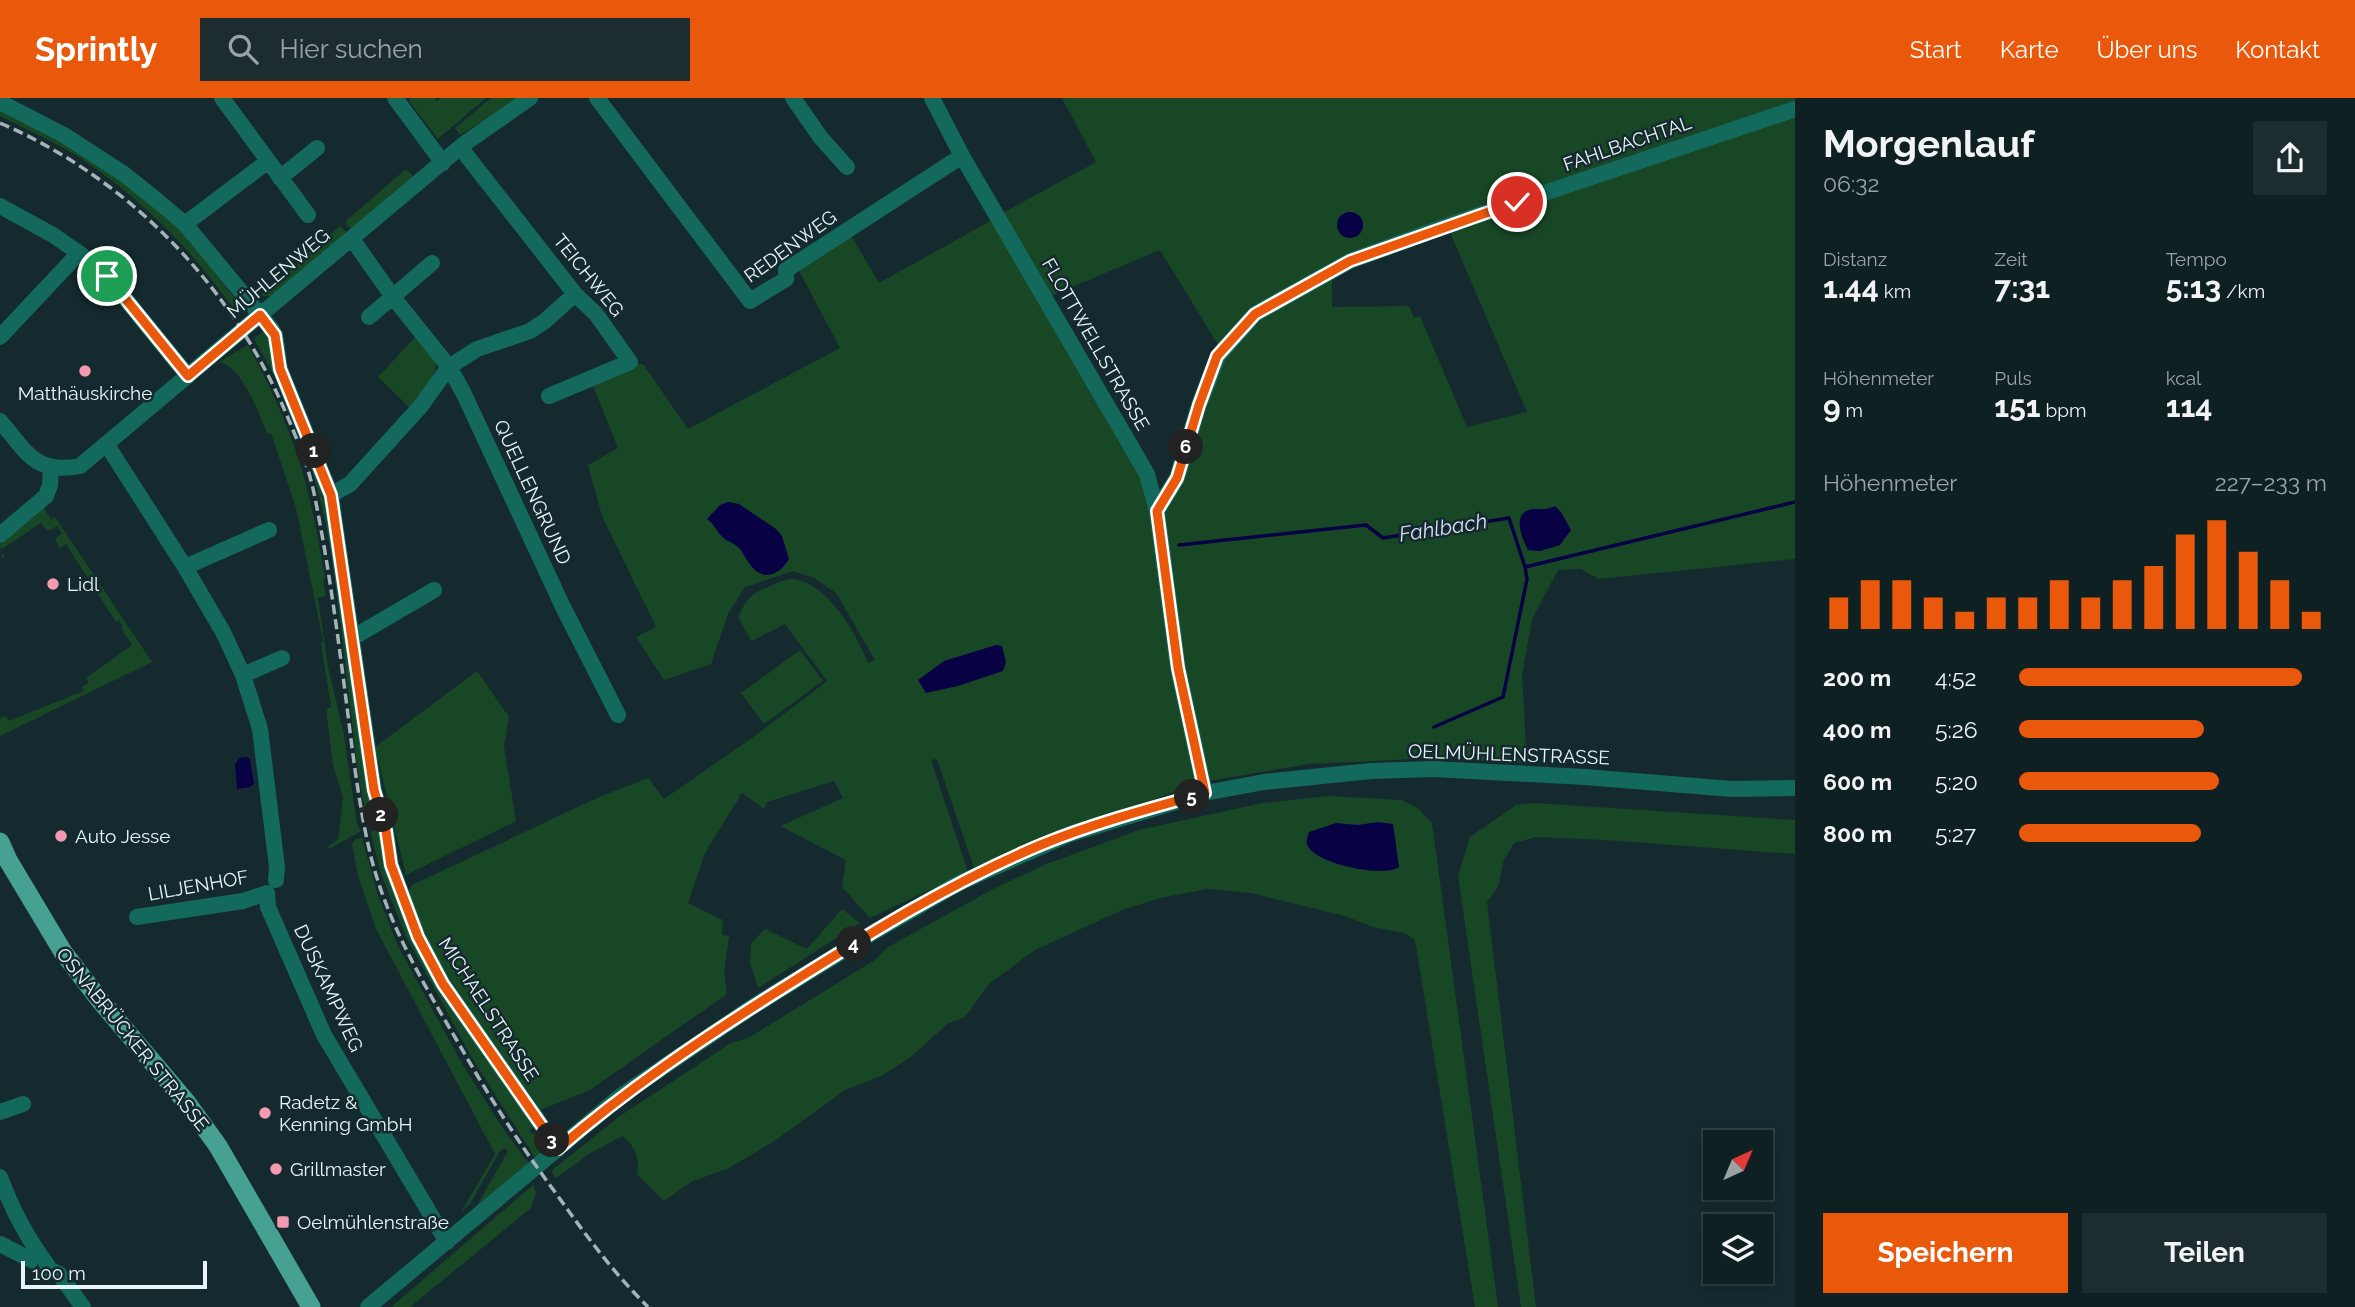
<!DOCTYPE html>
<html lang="de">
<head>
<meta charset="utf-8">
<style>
	body { margin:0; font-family:Raleway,sans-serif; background:#1d2d2f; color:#f1f3f6; height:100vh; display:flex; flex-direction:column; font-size:26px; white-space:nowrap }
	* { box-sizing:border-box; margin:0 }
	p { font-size:23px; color:#9ba3a5 }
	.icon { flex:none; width:38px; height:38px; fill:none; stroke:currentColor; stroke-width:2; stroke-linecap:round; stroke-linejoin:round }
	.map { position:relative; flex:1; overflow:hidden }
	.panel { display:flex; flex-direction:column; background:#0f2022; width:560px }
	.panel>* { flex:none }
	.needle { width:46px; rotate:44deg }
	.fabs { position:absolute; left:1703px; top:1032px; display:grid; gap:14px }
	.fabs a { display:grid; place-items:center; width:70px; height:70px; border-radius:0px; background:#0f2022; box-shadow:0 4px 10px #0003,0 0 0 2px #2f3e40; font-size:35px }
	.scale { position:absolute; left:21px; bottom:18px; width:186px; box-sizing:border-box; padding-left:7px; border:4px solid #e8f5f8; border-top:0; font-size:19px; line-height:24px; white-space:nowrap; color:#e8f5f8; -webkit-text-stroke:5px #142a2e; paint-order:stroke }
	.pin { position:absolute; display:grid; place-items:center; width:60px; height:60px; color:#fff; margin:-30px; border:4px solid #fff; border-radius:50%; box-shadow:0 2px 7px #0007 }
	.km { position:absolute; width:35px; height:35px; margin:-18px; border-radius:50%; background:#222; color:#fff; font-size:19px; line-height:35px; text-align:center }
	.round { display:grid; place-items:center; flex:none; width:74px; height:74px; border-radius:0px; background:#1d2d2f }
	.headline { display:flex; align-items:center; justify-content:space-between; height:119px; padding:0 28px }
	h1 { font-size:38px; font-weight:700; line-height:52px }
	.stats { display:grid; grid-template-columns:repeat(3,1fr); gap:10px; height:119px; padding:7px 28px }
	.stats div { display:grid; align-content:center }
	.stats b { font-size:30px; font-weight:700 }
	.stats small { font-size:19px; font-weight:400 }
	.stats p { font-size:19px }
	.chart { height:196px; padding:14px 28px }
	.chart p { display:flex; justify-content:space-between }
	.chart svg { width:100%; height:126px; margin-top:7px; stroke:#ea580c; stroke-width:6 }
	.action { display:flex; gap:14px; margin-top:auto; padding:14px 28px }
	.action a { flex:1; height:80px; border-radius:0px; background:#ea580c; color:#fff; font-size:28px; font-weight:700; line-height:80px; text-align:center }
	.action a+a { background:#1d2d2f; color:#f1f3f6 }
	ul { padding:0 28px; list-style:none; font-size:23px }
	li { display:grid; grid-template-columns:112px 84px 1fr; align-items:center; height:52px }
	li i { height:18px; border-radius:9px; background:#ea580c }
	header { display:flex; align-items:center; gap:42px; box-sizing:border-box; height:98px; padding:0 35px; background:#ea580c; color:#fff }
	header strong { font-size:33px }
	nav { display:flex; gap:38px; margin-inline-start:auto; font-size:24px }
	.search { width:490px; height:63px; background:#1d2d2f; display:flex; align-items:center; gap:18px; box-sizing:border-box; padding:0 24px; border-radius:0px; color:#9ba3a5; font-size:26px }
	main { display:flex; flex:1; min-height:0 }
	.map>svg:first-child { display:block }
</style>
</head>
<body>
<header>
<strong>Sprintly</strong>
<div class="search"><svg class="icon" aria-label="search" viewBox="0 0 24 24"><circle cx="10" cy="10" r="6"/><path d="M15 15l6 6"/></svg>Hier suchen</div>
<nav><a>Start</a><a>Karte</a><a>Über uns</a><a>Kontakt</a></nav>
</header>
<main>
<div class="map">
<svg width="1795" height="1209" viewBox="0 0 1795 1209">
	<rect width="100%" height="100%" fill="#142a2e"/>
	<path fill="#184726" d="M 410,0 L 437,0 L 435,2 L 437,3 L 441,0 L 486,0 L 438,41 L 409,3 Z
		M 491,0 L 520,0 L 460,37 L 455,30 Z
		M 1062,0 L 1795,0 L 1795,5 L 1348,160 L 1220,250 L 1160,152 L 1048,199 L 1001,116 L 1096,64 Z
		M 0,8 L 57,35 L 173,121 L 244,212 L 238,217 C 199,161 151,110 95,70 C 66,49 32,34 0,18 Z
		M 1795,17 L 1795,461 L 1598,481 L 1581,471 L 1558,472 L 1532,521 L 1522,578 L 1527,665 L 1435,660 L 1309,666 L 1208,683 L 1181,572 L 1161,415 L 1221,260 L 1254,221 L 1332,176 L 1332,209 L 1409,208 L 1414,220 L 1420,218 L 1467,329 L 1527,314 L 1449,132 Z
		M 406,71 L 414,79 L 351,131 L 345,125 L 347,122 Z
		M 992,122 L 1145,387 L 1200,684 L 974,770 L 937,661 L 931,662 L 968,774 L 870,820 L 842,789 L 846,762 L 780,728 L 843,700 L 834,683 L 767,704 L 764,711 L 742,695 L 705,755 L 688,805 L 723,822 L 722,837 L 729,838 L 724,874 L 727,896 L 590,992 L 540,1012 L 458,894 L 424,838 L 407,797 L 412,787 L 599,699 L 648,680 L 664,701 L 756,637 L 827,583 L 785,526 L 751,543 L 738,519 C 746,501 752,494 771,488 C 777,485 785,481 791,481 C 827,483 857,536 868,565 L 875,562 L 836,495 L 814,480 L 793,473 L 745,489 L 728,516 L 711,566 L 664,582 L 636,539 L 656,529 L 602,418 L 588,367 L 618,350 L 591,283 L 632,266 L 643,266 L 688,331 L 840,250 L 797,169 L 849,134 L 879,185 Z
		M 340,128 L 348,135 L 273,198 L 260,198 Z
		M 264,232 L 266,232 L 327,412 L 370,699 L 370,730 C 357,688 355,642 349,599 C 340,529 335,450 315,383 C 302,334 280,285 254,241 Z
		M 416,238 C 422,246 433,256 436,266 C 438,276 417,302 410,310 L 378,279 Z
		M 248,247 C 268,284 286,322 299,362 C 311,400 318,440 325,479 L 323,482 L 326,498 L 318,500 L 328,569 L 344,637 L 357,726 L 361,733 L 331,750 L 327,749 L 338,741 L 343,699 L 333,667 L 326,611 L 331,609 L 321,545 L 323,543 L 296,410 L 271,335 L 268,336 C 257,314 244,270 219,264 Z
		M 43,409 L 51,421 L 55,419 L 152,564 L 0,638 L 0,620 L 6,618 L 9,623 L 84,593 L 82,589 L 89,585 L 86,580 L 132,547 L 121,530 L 123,528 L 119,522 L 116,524 L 66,446 L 59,450 L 55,440 L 62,436 L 57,428 L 50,432 L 46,431 L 41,425 L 0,452 L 4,458 L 2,461 L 0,446 Z
		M 800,552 L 823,583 L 764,626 L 741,595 Z
		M 477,573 L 509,619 L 504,648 L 516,723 L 406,777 L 375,649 Z
		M 1328,698 L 1401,702 L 1418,710 L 1432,725 L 1498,1209 L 1475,1209 L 1415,842 L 1404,835 L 1373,829 L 1345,818 L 1251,795 L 1207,791 L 1160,800 L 1122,812 L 1035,852 L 989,886 L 965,919 L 947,926 L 911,959 L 883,977 L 845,992 L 776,1042 L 729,1070 L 691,1084 L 664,1103 L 637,1076 C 640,1059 635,1049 623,1038 L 592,1054 L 556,1080 L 551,1073 L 620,1018 L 731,945 L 748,940 L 875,862 L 888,849 L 991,792 L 1044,767 L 1139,732 L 1262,705 Z
		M 372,704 L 399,799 L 534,1027 L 530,1033 L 532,1036 L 538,1033 L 547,1048 L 545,1054 L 535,1060 L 471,958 L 406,839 L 381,776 L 371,736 L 374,727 Z
		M 1535,705 L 1795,722 L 1795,756 L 1606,742 L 1536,739 L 1514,745 L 1503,764 L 1499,787 L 1487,804 L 1536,1209 L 1521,1209 L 1458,778 L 1470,739 L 1516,707 Z
		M 362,740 L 377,794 L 397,846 L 461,964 L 502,1029 L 529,1066 L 475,1111 L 508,1053 L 505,1050 L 500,1053 L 470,1106 L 461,1114 L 495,1056 L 376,831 L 358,778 L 352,747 L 356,741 Z
		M 842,811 L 860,825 L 758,890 L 750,865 L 751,845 L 765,831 L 807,851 Z
		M 533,1087 L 536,1094 L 531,1110 L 410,1209 L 391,1209 Z"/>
	<path fill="#080143" d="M1337 127a13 13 0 1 1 26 0a13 13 0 1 1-26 0Z
		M 728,404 L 739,406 L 776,431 L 782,438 L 789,461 C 779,478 762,484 749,465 C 745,460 744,456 740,451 C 735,446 732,445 726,442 C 718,437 715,426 707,421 L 720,407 Z
		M 1555,408 L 1561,414 L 1571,432 L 1560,447 L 1540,453 L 1528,452 C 1522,440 1510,413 1534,411 C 1543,411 1546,412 1555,408 Z
		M 996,547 L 1002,548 L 1006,564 L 1003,573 L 958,588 L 926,595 L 918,582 L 944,563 Z
		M 247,659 L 250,661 L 254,686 L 250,689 L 237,691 L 235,667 L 239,660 Z
		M 1378,724 L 1393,726 L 1399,769 C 1382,780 1320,766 1309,750 C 1305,745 1307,740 1309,734 L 1336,725 L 1358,727 Z"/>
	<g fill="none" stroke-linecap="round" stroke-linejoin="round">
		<path stroke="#080143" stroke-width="3.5" d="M 1179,447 L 1366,427 L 1383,440 L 1509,420 L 1525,469 L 1795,404
			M 1434,629 L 1503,599 L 1527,481 L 1525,469"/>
		<path stroke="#14695d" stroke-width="16" d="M 222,0 L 308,117
			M 395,0 L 443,65
			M 597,0 L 750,203 L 786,181 L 786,172 L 962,58
			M 793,0 L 821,40 L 847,69
			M 932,0 L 962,58 L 1147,376 L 1157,413 L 1178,570 L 1205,695
			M 0,4 L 64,37 L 124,76 L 159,104 L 185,126 L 271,230 L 275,237 L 280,271 L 331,397 L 374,692 L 386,733 L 391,767 L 418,839 L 443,886 L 558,1051
			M 460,49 L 575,196 L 596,216 L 630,264 L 549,298
			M 280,80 L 317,50
			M 0,108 L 53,137 L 79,155 L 107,178 L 188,278
			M 185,126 L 267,64
			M 352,141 L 393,199 L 449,269 L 463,294 L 563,509 L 618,617
			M 369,219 L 432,165
			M 0,239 L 79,155
			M 0,323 C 26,353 35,377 80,368 L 464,46 L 530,0
			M 107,347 L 185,469 L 223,534 L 243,577 L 260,631 L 277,769 L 276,782
			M 331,397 L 350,386 L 420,309 L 449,269 L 477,251 L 530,233 L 545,223 L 575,196
			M 1157,413 L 1177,380 L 1199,307 L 1218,258 L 1255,216 L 1350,163 L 1443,129 L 1795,11
			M 0,437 L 46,398 L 50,387 L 51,370
			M 185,469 L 269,432
			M 352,540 L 434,492
			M 243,577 L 282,560
			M 137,819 L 243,803 L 267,795 L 268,809 L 324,937 L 447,1144
			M 0,1014 L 23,1006
			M 0,1079 C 12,1112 27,1140 48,1168
			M 0,1146 L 59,1176 L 83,1209
			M 368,1209 L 622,997 L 752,909 L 874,834 L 959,785 L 1070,736 L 1205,695 L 1264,684 L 1371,673 L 1434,671 L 1585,679 L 1732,691 L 1795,690"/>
		<path stroke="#46a192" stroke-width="19" d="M 0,744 L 8,762 L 63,854 L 99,901 L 187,1005 L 218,1048 L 311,1209"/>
		<path stroke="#a3b3b6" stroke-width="3.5" stroke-dasharray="10 5" stroke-linecap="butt" d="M 0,25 C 130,81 234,190 288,320 C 299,346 310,373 315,400 C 329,469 338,539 347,609 C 353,658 359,708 370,755 C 387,825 423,885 459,946 C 488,997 520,1047 555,1094 C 585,1136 611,1172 648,1209"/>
	</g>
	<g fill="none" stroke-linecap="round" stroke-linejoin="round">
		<g stroke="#fff" stroke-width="14">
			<path id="route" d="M 107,178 L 188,278 L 260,217 L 275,237 L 280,271 L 331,397 L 374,692 L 386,733 L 391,767 L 418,839 L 443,886 L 558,1051 C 626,992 702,941 778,893 C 864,839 949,785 1043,746 C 1095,725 1151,710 1205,695 L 1178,570 L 1157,413 L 1177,380 L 1199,307 L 1217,258 L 1255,216 L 1350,163 L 1517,104"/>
		</g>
		<use href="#route" stroke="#ea580c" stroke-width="9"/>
	</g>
	<g fill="#f29ab0" stroke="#142a2e" stroke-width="2.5">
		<circle cx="85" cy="273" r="7"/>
		<circle cx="53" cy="486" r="7"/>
		<circle cx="61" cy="738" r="7"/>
		<circle cx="265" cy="1015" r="7"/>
		<circle cx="276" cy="1071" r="7"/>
		<rect x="276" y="1117" width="14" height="14" rx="3.5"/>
	</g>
	<g text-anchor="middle" stroke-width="5" stroke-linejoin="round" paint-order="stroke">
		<g font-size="19" fill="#e8f5f8" stroke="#142a2e">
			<text transform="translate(1627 45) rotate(-19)" y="7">FAHLBACHTAL</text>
			<text transform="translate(790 148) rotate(-36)" y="7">REDENWEG</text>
			<text transform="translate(278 175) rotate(-40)" y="7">MÜHLENWEG</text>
			<text transform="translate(589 177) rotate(51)" y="7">TEICHWEG</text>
			<text transform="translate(1096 246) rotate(60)" y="7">FLOTTWELLSTRASSE</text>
			<text transform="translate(533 394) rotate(65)" y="7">QUELLENGRUND</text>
			<text transform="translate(1509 656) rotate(2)" y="7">OELMÜHLENSTRASSE</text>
			<text transform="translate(198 787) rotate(-10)" y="7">LILJENHOF</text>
			<text transform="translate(329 890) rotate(65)" y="7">DUSKAMPWEG</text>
			<text transform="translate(489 911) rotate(57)" y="7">MICHAELSTRASSE</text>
			<text transform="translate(133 941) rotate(51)" y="7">OSNABRÜCKER STRASSE</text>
		</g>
		<g font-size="19" fill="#e8f5f8" stroke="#142a2e" text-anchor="start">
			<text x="85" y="302" text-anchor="middle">Matthäuskirche</text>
			<text x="67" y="493">Lidl</text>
			<text x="75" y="745">Auto Jesse</text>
			<text x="279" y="1011">Radetz &amp;<tspan x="279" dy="22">Kenning GmbH</tspan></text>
			<text x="290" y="1078">Grillmaster</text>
			<text x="297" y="1131">Oelmühlenstraße</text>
		</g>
		<g font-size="21" font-style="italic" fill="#d9dff4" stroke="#142a2e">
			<text transform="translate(1443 430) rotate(-9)" y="7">Fahlbach</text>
		</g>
	</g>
</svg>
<div class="fabs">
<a><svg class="needle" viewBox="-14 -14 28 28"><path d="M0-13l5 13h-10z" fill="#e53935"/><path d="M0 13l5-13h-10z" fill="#9ba3a5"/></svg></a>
<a><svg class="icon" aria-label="layers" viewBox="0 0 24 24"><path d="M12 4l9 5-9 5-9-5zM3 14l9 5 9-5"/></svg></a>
</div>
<div class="scale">100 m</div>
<div class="pin" style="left:107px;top:178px;background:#1e9e55"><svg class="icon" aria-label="arrive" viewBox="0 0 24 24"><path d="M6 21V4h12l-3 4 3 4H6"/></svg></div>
<div class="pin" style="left:1517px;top:104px;background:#d93025"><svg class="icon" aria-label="check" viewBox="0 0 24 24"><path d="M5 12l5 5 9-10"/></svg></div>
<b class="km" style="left:314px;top:353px">1</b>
<b class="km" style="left:381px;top:717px">2</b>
<b class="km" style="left:552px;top:1042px">3</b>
<b class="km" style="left:854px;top:846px">4</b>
<b class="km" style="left:1192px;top:699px">5</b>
<b class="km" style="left:1186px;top:349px">6</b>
</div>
<section class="panel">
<div class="headline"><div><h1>Morgenlauf</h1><p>06:32</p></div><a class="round"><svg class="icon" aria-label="share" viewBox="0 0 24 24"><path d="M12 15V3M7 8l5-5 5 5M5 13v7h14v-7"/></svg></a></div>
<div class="stats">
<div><p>Distanz</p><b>1.44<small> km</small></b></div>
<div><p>Zeit</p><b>7:31</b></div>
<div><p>Tempo</p><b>5:13<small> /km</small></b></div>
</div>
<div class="stats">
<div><p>Höhenmeter</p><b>9<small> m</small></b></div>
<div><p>Puls</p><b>151<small> bpm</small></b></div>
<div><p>kcal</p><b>114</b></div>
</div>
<div class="chart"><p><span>Höhenmeter</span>227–233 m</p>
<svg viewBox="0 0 160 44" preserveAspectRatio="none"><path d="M5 44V33M15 44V27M25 44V27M35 44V33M45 44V38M55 44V33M65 44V33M75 44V27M85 44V33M95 44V27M105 44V22M115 44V11M125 44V6M135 44V17M145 44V27M155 44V38"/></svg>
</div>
<ul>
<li><b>200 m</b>4:52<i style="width:92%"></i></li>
<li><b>400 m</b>5:26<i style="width:60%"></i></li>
<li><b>600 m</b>5:20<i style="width:65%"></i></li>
<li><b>800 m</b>5:27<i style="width:59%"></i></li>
</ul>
<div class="action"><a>Speichern</a><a>Teilen</a></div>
</section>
</main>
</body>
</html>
